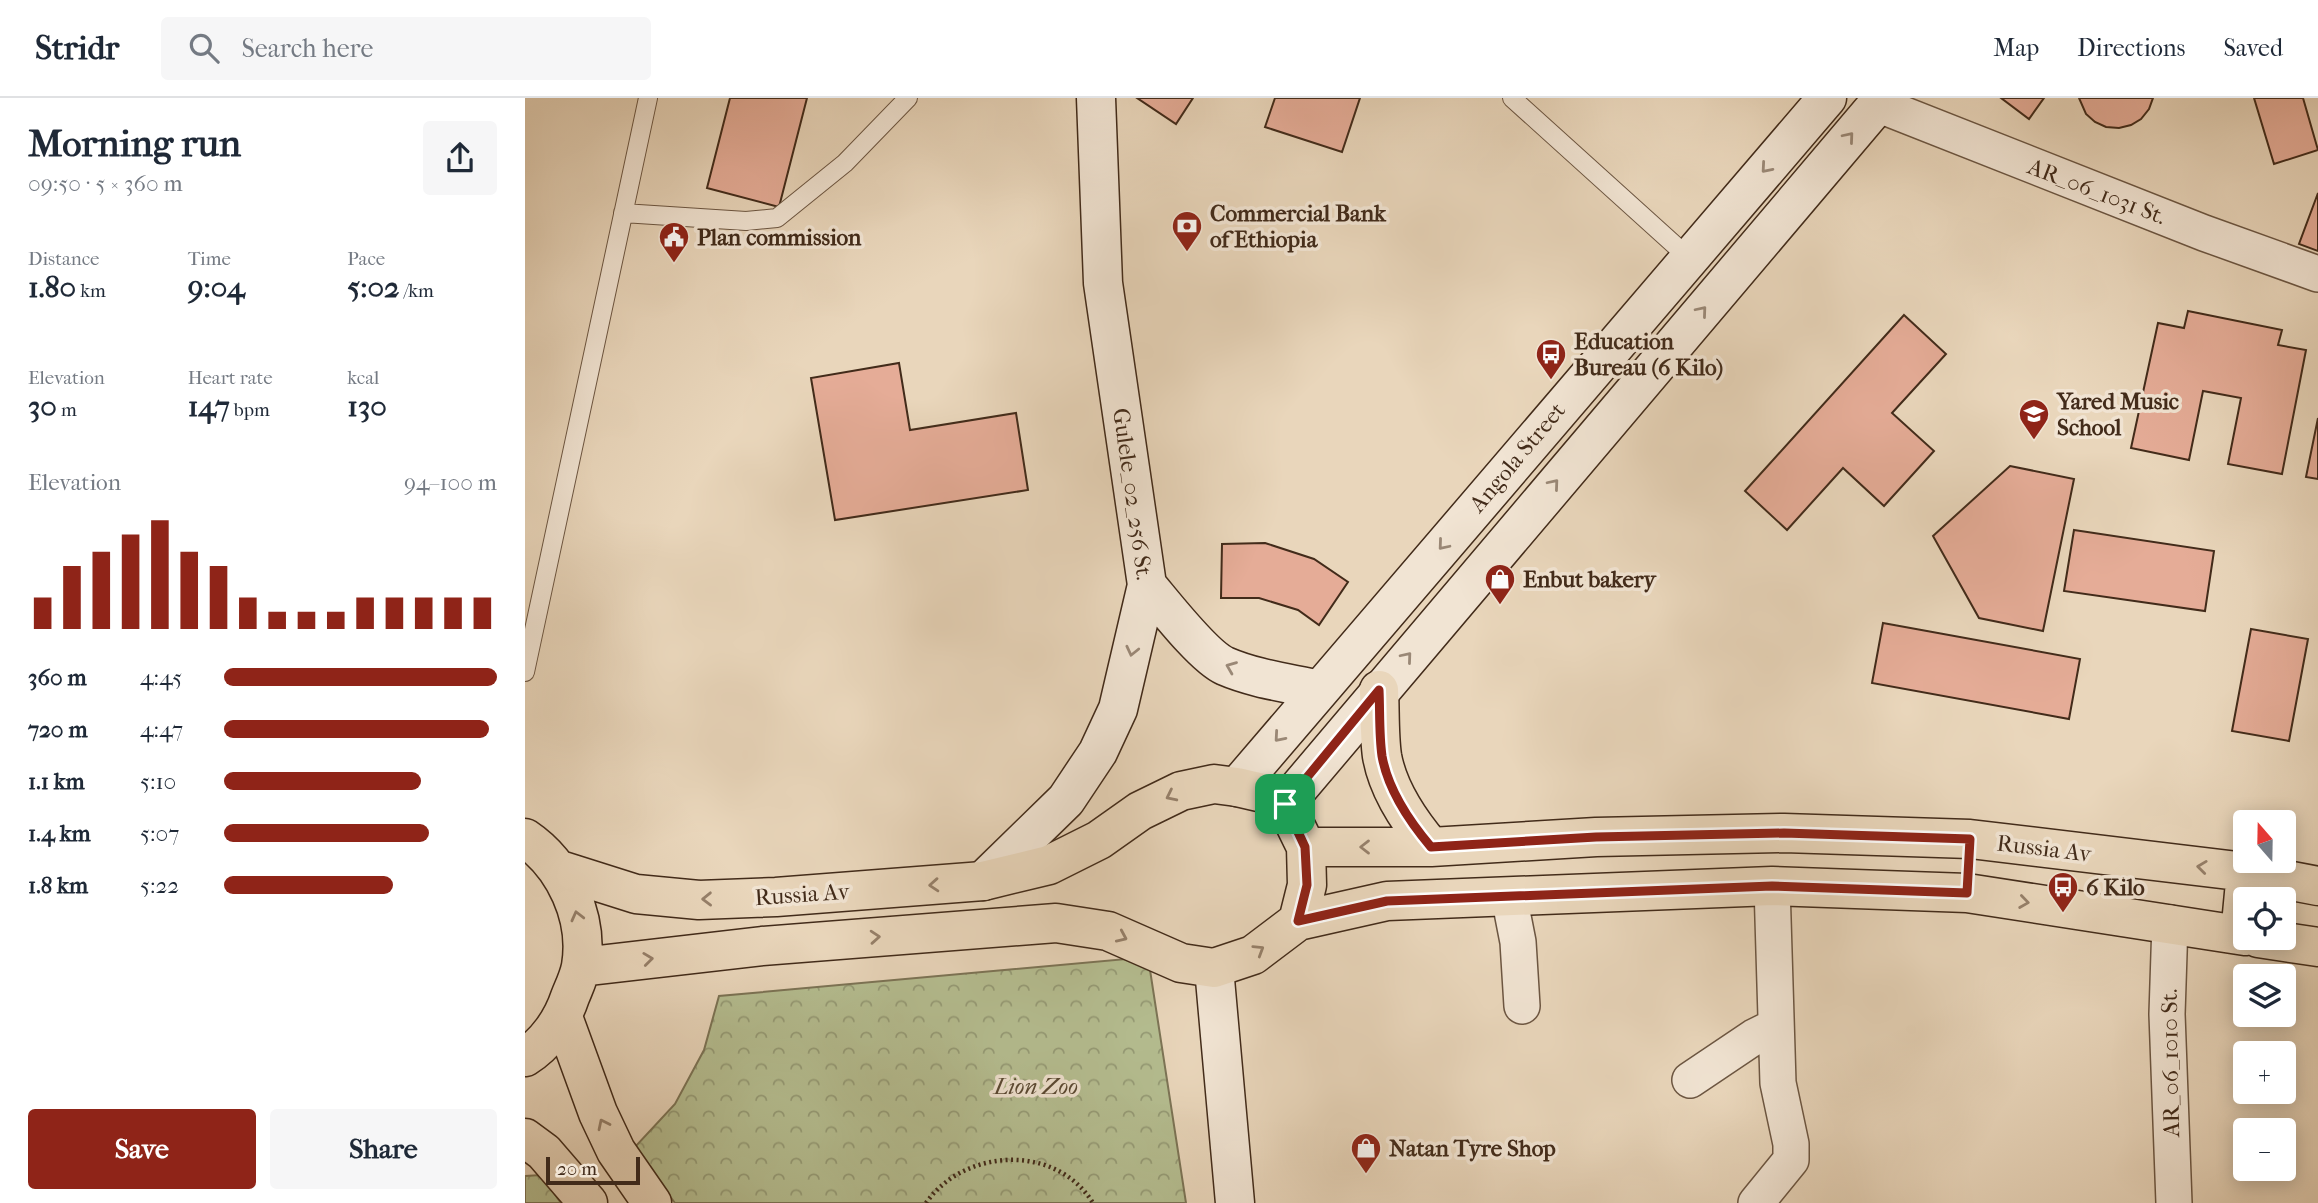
<!DOCTYPE html>
<html lang="en">
<head>
<meta charset="utf-8">
<style>
	body { margin:0; font-family:"IM FELL French Canon",serif; background:#f6f6f7; color:#1f2937; height:100vh; display:flex; flex-direction:column; font-size:26px; white-space:nowrap }
	* { box-sizing:border-box; margin:0 }
	p { font-size:23px; color:#747a83 }
	.icon { flex:none; width:38px; height:38px; fill:none; stroke:currentColor; stroke-width:2; stroke-linecap:round; stroke-linejoin:round }
	.map { position:relative; flex:1; overflow:hidden }
	.side { display:flex; flex-direction:column; background:#fff; width:525px }
	.side>* { flex:none }
	.needle { width:46px; rotate:340deg }
	.controls { position:absolute; left:1708px; top:712px; display:grid; gap:14px }
	.controls a { display:grid; place-items:center; width:63px; height:63px; border-radius:7px; background:#fff; box-shadow:0 4px 18px #0003; font-size:35px }
	.scale { position:absolute; left:21px; bottom:18px; width:94px; box-sizing:border-box; padding-left:7px; border:4px solid #422b1a; border-top:0; font-size:19px; line-height:24px; white-space:nowrap; color:#422b1a; -webkit-text-stroke:5px #f1e4d3; paint-order:stroke }
	.pin { position:absolute; display:grid; place-items:center; width:60px; height:60px; color:#fff; margin:-30px; border-radius:14px; box-shadow:0 4px 10px #0006 }
	.round { display:grid; place-items:center; flex:none; width:74px; height:74px; border-radius:7px; background:#f6f6f7 }
	.summary { display:flex; align-items:center; justify-content:space-between; height:119px; padding:0 28px }
	h1 { font-size:38px; font-weight:700; line-height:52px }
	.stats { display:grid; grid-template-columns:repeat(3,1fr); gap:10px; height:119px; padding:7px 28px }
	.stats div { display:grid; align-content:center }
	.stats b { font-size:30px; font-weight:700 }
	.stats small { font-size:19px; font-weight:400 }
	.stats p { font-size:19px }
	.chart { height:196px; padding:14px 28px }
	.chart p { display:flex; justify-content:space-between }
	.chart svg { width:100%; height:126px; margin-top:7px; stroke:#8f2418; stroke-width:6 }
	.cta { display:flex; gap:14px; margin-top:auto; padding:14px 28px }
	.cta a { flex:1; height:80px; border-radius:7px; background:#8f2418; color:#fff; font-size:28px; font-weight:700; line-height:80px; text-align:center }
	.cta a+a { background:#f6f6f7; color:#1f2937 }
	ul { padding:0 28px; list-style:none; font-size:23px }
	li { display:grid; grid-template-columns:112px 84px 1fr; align-items:center; height:52px }
	li i { height:18px; border-radius:9px; background:#8f2418 }
	header { display:flex; align-items:center; gap:42px; box-sizing:border-box; height:98px; padding:0 35px; background:#fff; border-bottom:2px solid #e0e1e3 }
	header strong { font-size:33px }
	nav { display:flex; gap:38px; margin-inline-start:auto; font-size:24px }
	.search { width:490px; height:63px; background:#f6f6f7; display:flex; align-items:center; gap:18px; box-sizing:border-box; padding:0 24px; border-radius:7px; color:#747a83; font-size:26px }
	main { display:flex; flex:1; min-height:0 }
	.map>svg:first-child { display:block }
</style>
</head>
<body>
<header>
<strong>Stridr</strong>
<div class="search"><svg class="icon" aria-label="search" viewBox="0 0 24 24"><circle cx="10" cy="10" r="6"/><path d="M15 15l6 6"/></svg>Search here</div>
<nav><a>Map</a><a>Directions</a><a>Saved</a></nav>
</header>
<main>
<section class="side">
<div class="summary"><div><h1>Morning run</h1><p>09:50 · 5 × 360 m</p></div><a class="round"><svg class="icon" aria-label="share" viewBox="0 0 24 24"><path d="M12 15V3M7 8l5-5 5 5M5 13v7h14v-7"/></svg></a></div>
<div class="stats">
<div><p>Distance</p><b>1.80<small> km</small></b></div>
<div><p>Time</p><b>9:04</b></div>
<div><p>Pace</p><b>5:02<small> /km</small></b></div>
</div>
<div class="stats">
<div><p>Elevation</p><b>30<small> m</small></b></div>
<div><p>Heart rate</p><b>147<small> bpm</small></b></div>
<div><p>kcal</p><b>130</b></div>
</div>
<div class="chart"><p><span>Elevation</span>94–100 m</p>
<svg viewBox="0 0 160 44" preserveAspectRatio="none"><path d="M5 44V33M15 44V22M25 44V17M35 44V11M45 44V6M55 44V17M65 44V22M75 44V33M85 44V38M95 44V38M105 44V38M115 44V33M125 44V33M135 44V33M145 44V33M155 44V33"/></svg>
</div>
<ul>
<li><b>360 m</b>4:45<i style="width:100%"></i></li>
<li><b>720 m</b>4:47<i style="width:97%"></i></li>
<li><b>1.1 km</b>5:10<i style="width:72%"></i></li>
<li><b>1.4 km</b>5:07<i style="width:75%"></i></li>
<li><b>1.8 km</b>5:22<i style="width:62%"></i></li>
</ul>
<div class="cta"><a>Save</a><a>Share</a></div>
</section>
<div class="map">
<svg width="1793" height="1105" viewBox="0 0 1793 1105">
	<defs>
		<pattern id="forest-crowns" width="20" height="18" patternUnits="userSpaceOnUse" patternTransform="scale(1.75)"><rect width="20" height="18" fill="#b5be91"/><path d="M2 6a3 3 0 1 1 6 0M12 15a3 3 0 1 1 6 0" fill="none" stroke="#959b76"/></pattern>
	</defs>
	<rect width="100%" height="100%" fill="#e9d6bb"/>
	<filter id="stains"><feTurbulence type="fractalNoise" baseFrequency=".00286" numOctaves="4"/><feColorMatrix values="0 0 0 0 .2 0 0 0 0 .09 0 0 0 0 .02 0 0 0 .5 -.17"/></filter>
	<radialGradient id="worn" r=".72"><stop offset=".6" stop-color="#630" stop-opacity="0"/><stop offset="1" stop-color="#630" stop-opacity=".3"/></radialGradient>
	<path fill="url(#forest-crowns)" stroke="#7c7456" stroke-width="2" d="M 623,859 L 661,1105 L 150,1105 L 109,1050 L 150,1006 L 179,952 L 194,898 Z
		M 16,1077 L 36,1105 L 0,1105 L 0,1078 Z"/>
	<path fill="#e5ac97" stroke="#422b1a" stroke-width="2" d="M 205,0 L 282,0 L 254,109 L 182,90 Z
		M 612,0 L 668,0 L 651,26 Z
		M 750,0 L 835,0 L 817,54 L 740,29 Z
		M 1476,0 L 1519,0 L 1504,21 Z
		M 1554,0 L 1628,0 L 1624,11 L 1616,21 L 1606,27 L 1594,30 L 1581,29 L 1570,24 L 1561,16 Z
		M 1729,0 L 1778,0 L 1793,52 L 1749,66 Z
		M 1793,95 L 1793,153 L 1774,146 Z
		M 1663,213 L 1757,232 L 1753,247 L 1781,252 L 1757,376 L 1703,366 L 1716,300 L 1678,293 L 1664,362 L 1606,350 L 1633,225 L 1659,230 Z
		M 1379,217 L 1421,256 L 1367,315 L 1409,353 L 1359,408 L 1318,370 L 1262,432 L 1220,393 Z
		M 374,265 L 385,332 L 491,315 L 503,392 L 310,422 L 286,280 Z
		M 1793,320 L 1793,381 L 1781,379 Z
		M 1485,368 L 1549,381 L 1518,533 L 1454,520 L 1408,438 Z
		M 1549,432 L 1689,453 L 1680,513 L 1539,493 Z
		M 740,445 L 789,461 L 823,484 L 794,527 L 773,512 L 734,500 L 696,500 L 697,446 Z
		M 1358,525 L 1555,561 L 1544,621 L 1347,585 Z
		M 1726,531 L 1783,541 L 1764,643 L 1707,633 Z"/>
	<g fill="none" stroke-linecap="round" stroke-linejoin="round">
		<g stroke="#6c5642" stroke-width="20">
			<path id="service" d="M 987,0 L 1164,160
				M 98,115 L 221,123 L 252,120 L 320,65 L 383,0
				M 0,574 L 123,0"/>
		</g>
		<g stroke="#6c5642" stroke-width="38">
			<path id="minor" d="M 1352,6 L 1679,135 L 1793,176
				M 984,798 L 993,844 L 997,908
				M 1645,825 L 1642,916 L 1649,1105
				M 1165,982 L 1229,939 L 1251,928
				M 1231,1105 L 1266,1062 L 1266,1046 L 1253,985 L 1247,788"/>
		</g>
		<g stroke="#422b1a" stroke-width="41">
			<path id="secondary" d="M 622,487 C 639,507 678,558 700,568 C 730,581 764,585 795,592
				M 712,689 L 1302,0
				M 760,706 L 1358,0
				M 458,783 L 541,702 L 573,654 L 593,611 L 622,487 L 578,185 L 571,0
				M 689,870 L 710,1105"/>
		</g>
		<g stroke="#422b1a" stroke-width="41">
			<path id="primary" d="M 854,592 C 855,613 854,637 857,658 C 863,692 884,723 906,749
				M 0,740 C 40,767 64,820 56,868 C 54,879 49,889 45,899 C 37,923 21,946 0,959
				M 781,749 L 906,749 L 1071,739 L 1259,735 L 1445,741 L 1721,774 L 1793,788
				M 32,771 L 111,796 L 174,802 L 251,799 L 458,783 L 524,767 L 574,742 L 615,713 L 656,693 L 689,686 L 712,689 L 738,695 L 760,706 L 781,749 L 782,787 L 773,823 L 728,857 L 689,870 L 656,865 L 583,833 L 531,825 L 237,848 L 56,869
				M 773,823 L 862,803 L 1247,788 L 1442,795 L 1720,838
				M 1715,837 L 1721,774
				M 1733,840 L 1793,849
				M 38,919 L 73,1015 L 91,1053 L 127,1105
				M 0,1040 L 19,1054 L 63,1105"/>
		</g>
		<path stroke="#422b1a" stroke-width="4.5" stroke-dasharray="2 3.5" stroke-linecap="butt" d="M 401,1105 C 439,1050 531,1045 568,1105"/>
		<use href="#service" stroke="#f1e4d3" stroke-width="18"/>
		<use href="#minor" stroke="#f1e4d3" stroke-width="35"/>
		<use href="#secondary" stroke="#f1e4d3" stroke-width="38"/>
		<use href="#primary" stroke="#e9d6bb" stroke-width="38"/>
	</g>
	<defs><path id="oneway-chevron" d="M-2-3.5L2.5 0L-2 3.5" fill="none" stroke-width="1.6" stroke-linecap="round" stroke-linejoin="round" transform="scale(1.75)"/></defs>
	<g stroke="#9a8876">
		<use href="#oneway-chevron" transform="translate(1324 39) rotate(-50)"/>
		<use href="#oneway-chevron" transform="translate(1241 70) rotate(131)"/>
		<use href="#oneway-chevron" transform="translate(1177 213) rotate(-50)"/>
		<use href="#oneway-chevron" transform="translate(1029 386) rotate(-50)"/>
		<use href="#oneway-chevron" transform="translate(918 447) rotate(130)"/>
		<use href="#oneway-chevron" transform="translate(607 553) rotate(103)"/>
		<use href="#oneway-chevron" transform="translate(882 559) rotate(-50)"/>
		<use href="#oneway-chevron" transform="translate(706 569) rotate(-158)"/>
		<use href="#oneway-chevron" transform="translate(754 639) rotate(131)"/>
	</g>
	<g stroke="#96806a">
		<use href="#oneway-chevron" transform="translate(646 698) rotate(154)"/>
		<use href="#oneway-chevron" transform="translate(840 749) rotate(180)"/>
		<use href="#oneway-chevron" transform="translate(1677 769) rotate(-173)"/>
		<use href="#oneway-chevron" transform="translate(409 787) rotate(176)"/>
		<use href="#oneway-chevron" transform="translate(182 801) rotate(179)"/>
		<use href="#oneway-chevron" transform="translate(1499 804) rotate(8)"/>
		<use href="#oneway-chevron" transform="translate(52 818) rotate(-104)"/>
		<use href="#oneway-chevron" transform="translate(350 839) rotate(-4)"/>
		<use href="#oneway-chevron" transform="translate(597 839) rotate(24)"/>
		<use href="#oneway-chevron" transform="translate(734 852) rotate(-32)"/>
		<use href="#oneway-chevron" transform="translate(123 861) rotate(-7)"/>
		<use href="#oneway-chevron" transform="translate(78 1026) rotate(-116)"/>
	</g>
	<g fill="none" stroke-linecap="round" stroke-linejoin="round">
		<g stroke="#fff" stroke-width="14">
			<path id="route" d="M 854,592 C 855,613 854,637 857,658 C 863,692 884,723 906,749 L 1071,739 L 1259,735 L 1445,741 L 1442,795 L 1247,788 L 862,803 L 773,823 L 782,787 L 780,749 L 760,706 Z"/>
		</g>
		<use href="#route" stroke="#8f2418" stroke-width="9"/>
	</g>
	<defs>
		<g id="bank-pin" transform="scale(1.575)"><path d="M0 17L-7.5 6A9.5 9.5 0 1 1 7.5 6Z" fill="#8f2418" stroke="#f1e4d3"/><path d="M-6-4H6V4H-6ZM0-2.3a2.3 2.3 0 1 0 0 4.6a2.3 2.3 0 1 0 0-4.6Z" fill="#fff"/></g>
		<g id="civic-pin" transform="scale(1.575)"><path d="M0 17L-7.5 6A9.5 9.5 0 1 1 7.5 6Z" fill="#8f2418" stroke="#f1e4d3"/><path d="M-.6-6.5H3V-4.5H.6V-3L4-1V1h2V6H-6V1h2V-1L-.6-3ZM-1.2 2.5V6h2.4V2.5Z" fill="#fff"/></g>
		<g id="bus-pin" transform="scale(1.575)"><path d="M0 17L-7.5 6A9.5 9.5 0 1 1 7.5 6Z" fill="#8f2418" stroke="#f1e4d3"/><path d="M-5-6H5V4H4V6H2V4H-2V6H-4V4H-5ZM-3.5-4V0h7V-4ZM-3.5 1.2v1.5H-2V1.2ZM2 1.2v1.5H3.5V1.2Z" fill="#fff"/></g>
		<g id="university-pin" transform="scale(1.575)"><path d="M0 17L-7.5 6A9.5 9.5 0 1 1 7.5 6Z" fill="#8f2418" stroke="#f1e4d3"/><path d="M0-5L7-2L0 1L-7-2ZM-4 1L0 2.5L4 1V4Q0 6-4 4Z" fill="#fff"/></g>
		<g id="shop-pin" transform="scale(1.575)"><path d="M0 17L-7.5 6A9.5 9.5 0 1 1 7.5 6Z" fill="#8f2418" stroke="#f1e4d3"/><path d="M-5-2.5h2.3a2.7 3.5 0 0 1 5.4 0H5L5.5 6h-11ZM-1.5-2.5h3a1.5 2.3 0 0 0-3 0Z" fill="#fff"/></g>
	</defs>
	<g fill-rule="evenodd">
		<use href="#bank-pin" x="662" y="128"/>
		<use href="#civic-pin" x="149" y="139"/>
		<use href="#bus-pin" x="1026" y="256"/>
		<use href="#university-pin" x="1509" y="316"/>
		<use href="#shop-pin" x="975" y="481"/>
		<use href="#bus-pin" x="1538" y="789"/>
		<use href="#shop-pin" x="841" y="1050"/>
	</g>
	<g text-anchor="middle" stroke-width="7" stroke-linejoin="round" paint-order="stroke">
		<g font-size="23" fill="#422b1a" stroke="#f1e4d3">
			<text transform="translate(1572 93) rotate(21)" y="8">AR_06_1031 St.</text>
			<text transform="translate(992 359) rotate(-50)" y="8">Angola Street</text>
			<text transform="translate(608 396) rotate(82)" y="8">Gulele_02_256 St.</text>
			<text transform="translate(1519 750) rotate(7)" y="8">Russia Av</text>
			<text transform="translate(277 796) rotate(-4)" y="8">Russia Av</text>
			<text transform="translate(1645 965) rotate(-91)" y="8">AR_06_1010 St.</text>
		</g>
		<g font-size="23" font-weight="bold" fill="#422b1a" stroke="#f1e4d3" text-anchor="start">
			<text x="685" y="123">Commercial Bank<tspan x="685" dy="26">of Ethiopia</tspan></text>
			<text x="172" y="147">Plan commission</text>
			<text x="1049" y="251">Education<tspan x="1049" dy="26">Bureau (6 Kilo)</tspan></text>
			<text x="1532" y="311">Yared Music<tspan x="1532" dy="26">School</tspan></text>
			<text x="998" y="489">Enbut bakery</text>
			<text x="1561" y="797">6 Kilo</text>
			<text x="864" y="1058">Natan Tyre Shop</text>
		</g>
		<g font-size="23" font-style="italic" fill="#594832" stroke="#f1e4d3">
			<text x="511" y="996">Lion Zoo</text>
		</g>
	</g>
	<rect width="100%" height="100%" filter="url(#stains)"/>
	<rect width="100%" height="100%" fill="url(#worn)"/>
</svg>
<div class="controls">
<a><svg class="needle" viewBox="-14 -14 28 28"><path d="M0-13l5 13h-10z" fill="#e53935"/><path d="M0 13l5-13h-10z" fill="#747a83"/></svg></a>
<a><svg class="icon" aria-label="locate" viewBox="0 0 24 24"><circle cx="12" cy="12" r="6"/><path d="M12 2v4M12 18v4M2 12h4M18 12h4"/></svg></a>
<a><svg class="icon" aria-label="layers" viewBox="0 0 24 24"><path d="M12 4l9 5-9 5-9-5zM3 14l9 5 9-5"/></svg></a>
<a>+</a>
<a>−</a>
</div>
<div class="scale">20 m</div>
<div class="pin" style="left:760px;top:706px;background:#1e9e55"><svg class="icon" aria-label="arrive" viewBox="0 0 24 24"><path d="M6 21V4h12l-3 4 3 4H6"/></svg></div>
</div>
</main>
</body>
</html>
